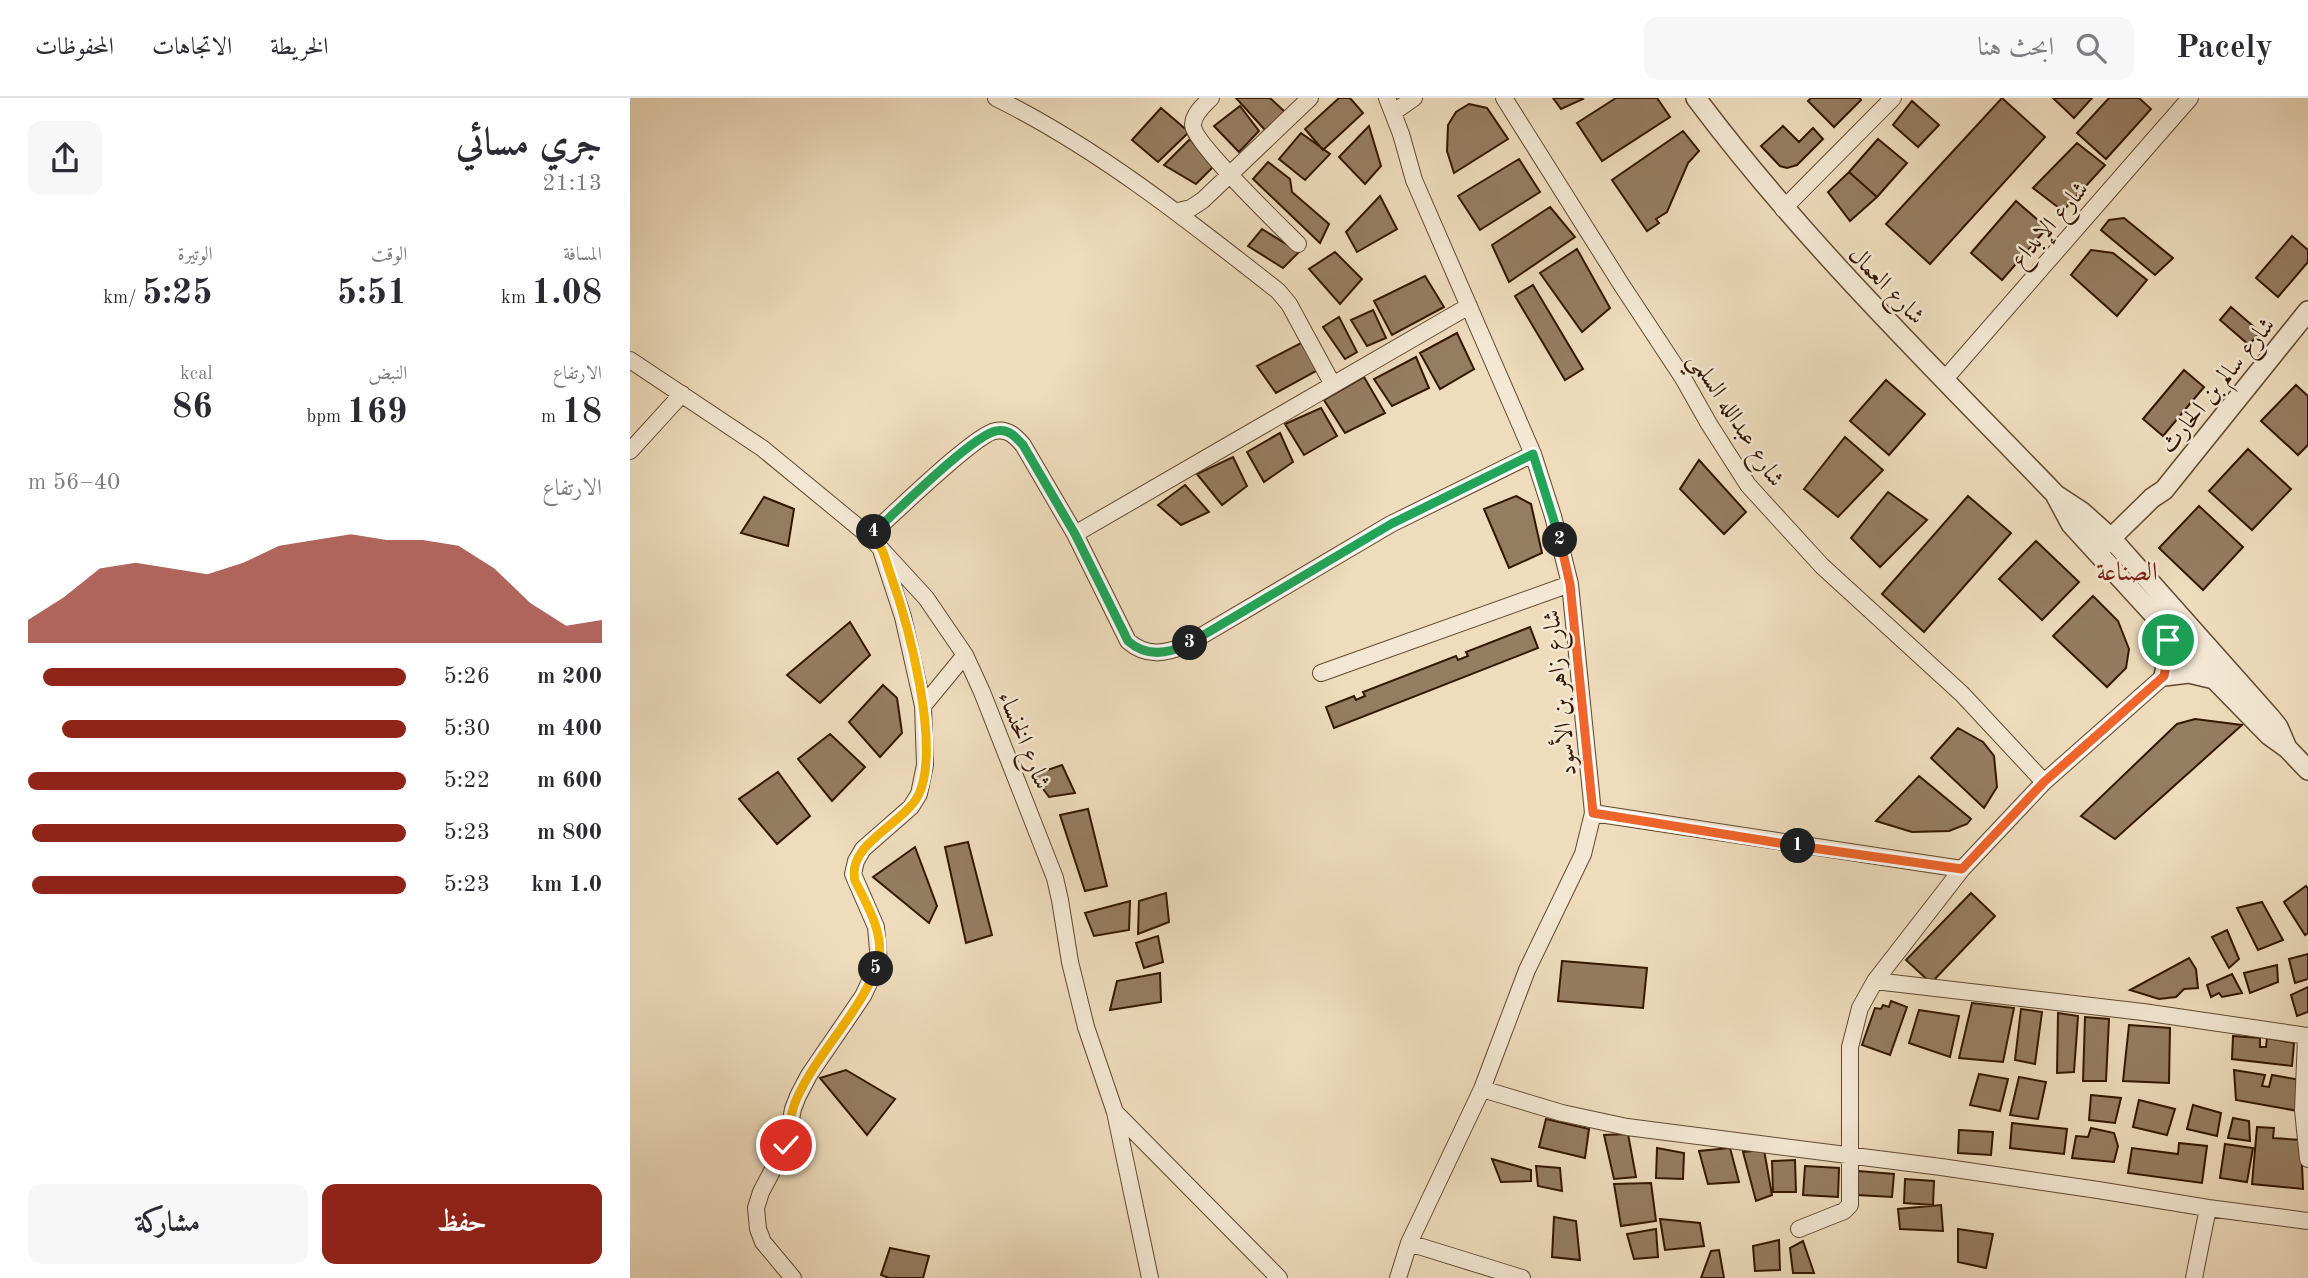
<!DOCTYPE html>
<html lang="ar">
<head>
<meta charset="utf-8">
<style>
	body { margin:0; font-family:"Old Standard TT",Amiri,serif; background:#f7f7f7; color:#2b2b33; direction:rtl; height:100vh; display:flex; flex-direction:column; font-size:26px; white-space:nowrap }
	* { box-sizing:border-box; margin:0 }
	p { font-size:23px; color:#7c7c81 }
	.icon { flex:none; width:38px; height:38px; fill:none; stroke:currentColor; stroke-width:2; stroke-linecap:round; stroke-linejoin:round }
	.map { position:relative; flex:1; overflow:hidden; direction:ltr }
	.side { display:flex; flex-direction:column; background:#fff; width:630px }
	.side>* { flex:none }
	.pin { position:absolute; display:grid; place-items:center; width:60px; height:60px; color:#fff; margin:-30px; border:4px solid #fff; border-radius:50%; box-shadow:0 2px 7px #0007 }
	.km { position:absolute; width:35px; height:35px; margin:-18px; border-radius:50%; background:#222; color:#fff; font-size:19px; line-height:35px; text-align:center }
	.round { display:grid; place-items:center; flex:none; width:74px; height:74px; border-radius:14px; background:#f7f7f7 }
	.overview { display:flex; align-items:center; justify-content:space-between; height:119px; padding:0 28px }
	h1 { font-size:38px; font-weight:700; line-height:52px }
	.metrics { display:grid; grid-template-columns:repeat(3,1fr); gap:10px; height:119px; padding:7px 28px }
	.metrics div { display:grid; align-content:center }
	.metrics b { font-size:35px; font-weight:700 }
	.metrics small { font-size:19px; font-weight:400 }
	.metrics p { font-size:19px }
	.chart { height:196px; padding:14px 28px }
	.chart p { display:flex; justify-content:space-between }
	.chart svg { width:100%; height:126px; margin-top:7px; fill:#8f2418; opacity:.7 }
	.action { display:flex; gap:14px; margin-top:auto; padding:14px 28px }
	.action a { flex:1; height:80px; border-radius:14px; background:#8f2418; color:#fff; font-size:28px; font-weight:700; line-height:80px; text-align:center }
	.action a+a { background:#f7f7f7; color:#2b2b33 }
	ul { padding:0 28px; list-style:none; font-size:23px }
	li { display:grid; grid-template-columns:112px 84px 1fr; align-items:center; height:52px }
	li i { height:18px; border-radius:9px; background:#8f2418 }
	header { display:flex; align-items:center; gap:42px; box-sizing:border-box; height:98px; padding:0 35px; background:#fff; border-bottom:2px solid #e1e1e2 }
	header strong { font-size:33px }
	nav { display:flex; gap:38px; margin-inline-start:auto; font-size:24px }
	.search { width:490px; height:63px; background:#f7f7f7; display:flex; align-items:center; gap:18px; box-sizing:border-box; padding:0 24px; border-radius:14px; color:#7c7c81; font-size:26px }
	main { display:flex; flex:1; min-height:0 }
	.map>svg:first-child { display:block }
</style>
</head>
<body>
<header>
<strong>Pacely</strong>
<div class="search"><svg class="icon" aria-label="search" viewBox="0 0 24 24"><circle cx="10" cy="10" r="6"/><path d="M15 15l6 6"/></svg>ابحث هنا</div>
<nav><a>الخريطة</a><a>الاتجاهات</a><a>المحفوظات</a></nav>
</header>
<main>
<div class="map">
<svg width="1678" height="1180" viewBox="0 0 1678 1180">
	<rect width="100%" height="100%" fill="#eedcbd"/>
	<filter id="stains"><feTurbulence type="fractalNoise" baseFrequency=".00286" numOctaves="4"/><feColorMatrix values="0 0 0 0 .2 0 0 0 0 .09 0 0 0 0 .02 0 0 0 .5 -.17"/></filter>
	<radialGradient id="worn" r=".72"><stop offset=".6" stop-color="#630" stop-opacity="0"/><stop offset="1" stop-color="#630" stop-opacity=".3"/></radialGradient>
	<path fill="#957d62" stroke="#341700" stroke-width="2" d="M 606,0 L 640,0 L 655,14 L 635,32 Z
		M 709,0 L 720,0 L 733,15 L 693,52 L 675,31 Z
		M 923,0 L 952,0 L 953,1 L 931,11 Z
		M 986,0 L 1027,0 L 1040,19 L 972,63 L 947,25 Z
		M 1181,0 L 1230,0 L 1231,2 L 1204,29 L 1178,3 Z
		M 1372,0 L 1415,39 L 1300,166 L 1256,126 Z
		M 1423,0 L 1462,0 L 1444,20 Z
		M 1479,0 L 1509,0 L 1521,11 L 1476,61 L 1447,35 Z
		M 1282,3 L 1309,27 L 1288,49 L 1263,27 Z
		M 839,6 L 857,10 L 878,41 L 824,75 L 817,53 L 818,27 L 826,14 Z
		M 610,8 L 629,33 L 609,54 L 584,28 Z
		M 531,10 L 559,34 L 528,64 L 502,42 Z
		M 739,28 L 751,68 L 735,86 L 709,59 Z
		M 1153,28 L 1169,44 L 1183,30 L 1193,41 L 1167,67 L 1157,70 L 1150,68 L 1131,48 Z
		M 1053,33 L 1069,53 L 1058,65 L 1037,114 L 1026,121 L 1029,125 L 1017,133 L 982,82 Z
		M 671,35 L 700,56 L 675,82 L 649,61 Z
		M 560,41 L 584,68 L 566,86 L 534,67 Z
		M 1248,41 L 1277,65 L 1247,99 L 1219,74 Z
		M 1447,45 L 1475,67 L 1433,113 L 1403,90 Z
		M 889,61 L 910,94 L 850,132 L 828,98 Z
		M 638,64 L 660,81 L 662,94 L 699,126 L 690,145 L 623,81 Z
		M 1219,74 L 1247,99 L 1220,123 L 1198,94 Z
		M 750,98 L 767,131 L 727,154 L 716,134 Z
		M 1386,103 L 1417,130 L 1372,182 L 1341,155 Z
		M 920,109 L 945,139 L 879,184 L 862,147 Z
		M 1494,120 L 1543,160 L 1525,177 L 1471,132 L 1479,122 Z
		M 632,131 L 669,154 L 653,170 L 618,148 Z
		M 1662,138 L 1678,152 L 1678,164 L 1648,199 L 1626,180 Z
		M 947,151 L 980,210 L 952,234 L 910,175 Z
		M 1461,152 L 1483,155 L 1517,182 L 1487,218 L 1441,177 Z
		M 705,154 L 732,181 L 710,206 L 679,171 Z
		M 795,178 L 814,209 L 762,237 L 744,203 Z
		M 903,187 L 953,271 L 935,282 L 885,198 Z
		M 1601,209 L 1630,234 L 1619,247 L 1590,222 Z
		M 743,212 L 756,240 L 737,248 L 721,222 Z
		M 709,219 L 727,254 L 715,261 L 693,229 Z
		M 827,235 L 844,271 L 810,291 L 790,255 Z
		M 671,245 L 688,272 L 646,295 L 627,268 Z
		M 786,259 L 799,290 L 762,308 L 744,281 Z
		M 1554,272 L 1574,289 L 1533,338 L 1513,321 Z
		M 734,279 L 755,315 L 715,335 L 694,302 Z
		M 1256,282 L 1295,316 L 1259,357 L 1220,323 Z
		M 1666,287 L 1678,298 L 1678,347 L 1668,357 L 1631,323 Z
		M 691,310 L 707,338 L 674,357 L 655,326 Z
		M 650,335 L 663,364 L 634,384 L 617,354 Z
		M 1215,339 L 1253,372 L 1208,419 L 1174,391 Z
		M 1618,351 L 1661,391 L 1622,432 L 1579,393 Z
		M 603,359 L 617,388 L 592,407 L 567,376 Z
		M 1069,362 L 1116,414 L 1094,436 L 1050,391 Z
		M 555,387 L 579,414 L 551,427 L 528,407 Z
		M 1258,394 L 1297,422 L 1250,469 L 1221,440 Z
		M 886,398 L 901,406 L 912,455 L 879,470 L 854,411 Z
		M 1338,398 L 1381,435 L 1294,534 L 1252,496 Z
		M 134,399 L 164,411 L 158,448 L 111,435 Z
		M 1569,408 L 1613,449 L 1573,492 L 1529,450 Z
		M 1406,443 L 1449,484 L 1412,522 L 1369,481 Z
		M 1463,498 L 1488,523 L 1499,551 L 1496,570 L 1477,589 L 1423,538 Z
		M 220,524 L 240,557 L 190,605 L 157,577 Z
		M 900,529 L 908,550 L 704,630 L 696,609 L 724,598 L 726,602 L 735,598 L 733,594 L 826,558 L 828,562 L 838,558 L 836,554 Z
		M 253,587 L 267,600 L 272,635 L 250,659 L 219,624 Z
		M 1565,621 L 1612,627 L 1485,741 L 1451,718 L 1547,626 Z
		M 1328,630 L 1353,644 L 1364,658 L 1367,689 L 1354,710 L 1301,660 Z
		M 200,636 L 235,669 L 202,703 L 168,661 Z
		M 432,667 L 445,695 L 419,699 L 403,677 Z
		M 148,674 L 180,718 L 147,746 L 109,701 Z
		M 1289,678 L 1341,721 L 1337,726 L 1319,733 L 1282,734 L 1246,723 Z
		M 458,711 L 477,788 L 455,793 L 430,717 Z
		M 338,744 L 362,837 L 336,845 L 315,749 Z
		M 285,749 L 307,808 L 299,825 L 243,779 Z
		M 1676,788 L 1678,791 L 1678,835 L 1675,837 L 1654,804 Z
		M 536,795 L 539,824 L 508,836 L 509,803 Z
		M 1341,795 L 1365,818 L 1301,885 L 1276,862 Z
		M 500,803 L 499,832 L 464,838 L 455,815 Z
		M 1632,804 L 1653,842 L 1628,852 L 1607,810 Z
		M 1597,832 L 1609,861 L 1599,870 L 1582,839 Z
		M 528,838 L 533,864 L 514,870 L 506,845 Z
		M 1678,856 L 1678,881 L 1665,885 L 1659,861 Z
		M 1559,860 L 1566,871 L 1568,890 L 1554,891 L 1546,899 L 1529,901 L 1500,892 Z
		M 932,863 L 1017,870 L 1013,910 L 928,903 Z
		M 1647,867 L 1648,884 L 1620,895 L 1614,875 Z
		M 530,875 L 531,904 L 480,912 L 487,883 Z
		M 1602,876 L 1612,895 L 1592,899 L 1589,895 L 1581,899 L 1577,887 Z
		M 1678,889 L 1678,914 L 1667,918 L 1661,897 Z
		M 1261,903 L 1277,909 L 1260,957 L 1232,947 L 1245,910 L 1251,911 L 1253,907 L 1259,909 Z
		M 1342,905 L 1384,910 L 1373,964 L 1329,960 Z
		M 1391,911 L 1412,914 L 1405,966 L 1385,962 Z
		M 1289,912 L 1329,918 L 1320,959 L 1279,945 Z
		M 1428,915 L 1448,918 L 1444,974 L 1427,975 Z
		M 1455,919 L 1479,921 L 1476,983 L 1453,983 Z
		M 1499,927 L 1540,930 L 1539,985 L 1493,983 Z
		M 1603,938 L 1630,940 L 1630,949 L 1636,949 L 1637,940 L 1664,945 L 1662,968 L 1602,961 Z
		M 216,972 L 265,1001 L 237,1037 L 190,980 Z
		M 1604,972 L 1635,977 L 1632,988 L 1639,989 L 1642,977 L 1671,982 L 1668,1013 L 1606,1002 Z
		M 1349,976 L 1378,981 L 1370,1013 L 1340,1007 Z
		M 1389,979 L 1416,984 L 1408,1021 L 1380,1017 Z
		M 1461,997 L 1491,1000 L 1485,1025 L 1459,1022 Z
		M 1509,1002 L 1545,1011 L 1537,1037 L 1503,1029 Z
		M 1563,1007 L 1591,1015 L 1587,1038 L 1557,1031 Z
		M 1603,1020 L 1619,1023 L 1620,1043 L 1598,1040 Z
		M 916,1021 L 959,1031 L 955,1060 L 909,1049 Z
		M 1382,1025 L 1437,1031 L 1434,1056 L 1380,1050 Z
		M 1627,1029 L 1644,1030 L 1643,1040 L 1671,1042 L 1673,1091 L 1622,1086 Z
		M 1461,1030 L 1484,1035 L 1488,1048 L 1484,1064 L 1442,1060 L 1446,1038 L 1458,1039 Z
		M 1329,1032 L 1363,1034 L 1361,1057 L 1328,1055 Z
		M 998,1036 L 1006,1079 L 984,1081 L 974,1037 Z
		M 1549,1045 L 1577,1048 L 1572,1085 L 1498,1075 L 1502,1050 L 1548,1056 Z
		M 1595,1046 L 1623,1050 L 1617,1084 L 1590,1080 Z
		M 1027,1050 L 1054,1055 L 1053,1081 L 1026,1080 Z
		M 1100,1050 L 1109,1084 L 1078,1086 L 1069,1053 Z
		M 1134,1052 L 1142,1097 L 1126,1103 L 1113,1054 Z
		M 862,1061 L 901,1072 L 901,1083 L 871,1084 Z
		M 1165,1062 L 1166,1094 L 1143,1094 L 1142,1063 Z
		M 906,1068 L 930,1070 L 932,1093 L 908,1088 Z
		M 1175,1068 L 1209,1070 L 1208,1099 L 1173,1097 Z
		M 1228,1073 L 1264,1076 L 1262,1099 L 1227,1097 Z
		M 1275,1081 L 1304,1083 L 1303,1107 L 1274,1105 Z
		M 1021,1085 L 1026,1123 L 991,1128 L 984,1086 Z
		M 1311,1107 L 1313,1133 L 1270,1131 L 1268,1111 Z
		M 924,1119 L 946,1123 L 950,1162 L 922,1159 Z
		M 1030,1121 L 1070,1125 L 1074,1148 L 1035,1152 Z
		M 1026,1131 L 1028,1159 L 1004,1161 L 997,1136 Z
		M 1328,1131 L 1363,1136 L 1356,1170 L 1328,1164 Z
		M 1149,1142 L 1150,1172 L 1125,1173 L 1123,1148 Z
		M 1173,1143 L 1184,1175 L 1163,1175 L 1160,1150 Z
		M 260,1150 L 299,1158 L 293,1180 L 259,1180 L 251,1177 Z
		M 1089,1152 L 1094,1180 L 1071,1180 L 1081,1153 Z"/>
	<g fill="none" stroke-linecap="round" stroke-linejoin="round">
		<g stroke="#62482f" stroke-width="18">
			<path id="minor" d="M 366,0 C 469,51 559,123 648,193 L 659,206 L 703,287
				M 581,0 C 574,7 563,16 563,27 C 563,44 651,129 668,146
				M 757,0 L 771,36 L 784,82 L 903,356 L 923,418 L 940,486 L 963,715 L 953,756 L 897,872 L 852,991 L 779,1145 L 768,1180
				M 874,0 L 991,186 L 1053,280 L 1079,326 L 1118,387 L 1192,468 L 1332,596 L 1414,684
				M 764,14 L 784,0
				M 1153,111 L 1263,0
				M 548,113 L 561,110 L 573,102 L 680,0
				M 0,262 L 132,350 L 239,438 L 296,500 L 335,557 L 352,594 L 425,780 L 430,802 L 440,864 L 456,929 L 485,1014 L 520,1180
				M 1314,282 L 1560,0
				M 0,353 L 52,296
				M 445,436 L 498,543 C 516,559 535,556 556,547 L 761,426 L 903,356
				M 239,438 C 261,419 344,337 365,333 C 378,330 386,339 393,347 L 445,436 L 839,208
				M 252,455 L 273,519 L 293,608
				M 691,575 L 940,486
				M 963,715 L 1332,771
				M 1245,883 L 1513,914 L 1678,938
				M 1676,940 L 1673,1012 L 1678,1061
				M 852,991 L 932,1015 L 997,1029 L 1311,1069 L 1468,1092 L 1578,1110 L 1678,1123
				M 485,1014 L 649,1180
				M 1169,1131 L 1214,1113 L 1220,1107 L 1220,949 L 1230,910 L 1245,883 L 1332,771 L 1414,684 L 1534,578 L 1564,547
				M 779,1145 L 892,1180
				M 163,1180 L 133,1144 L 128,1131 L 126,1110 L 131,1094 L 156,1047 L 163,1011 L 168,998 L 179,977 L 233,898 L 249,864 L 246,829 L 223,776 L 226,763 L 233,751 L 281,709 L 289,696 L 295,667 L 293,608 L 335,557
				M 1564,1180 L 1578,1110"/>
		</g>
		<g stroke="#62482f" stroke-width="22">
			<path id="tertiary" d="M 1066,0 C 1173,143 1302,268 1426,397 L 1452,414 L 1481,440 L 1640,619 L 1648,629 L 1657,650
				M 1426,398 L 1441,426 L 1558,554 L 1639,637 L 1657,650 L 1678,672
				M 1472,449 L 1522,400 L 1534,392 L 1678,213
				M 1535,529 L 1539,553 L 1534,578 L 1559,575 L 1584,581"/>
		</g>
		<use href="#minor" stroke="#f4e8d4" stroke-width="16"/>
		<use href="#tertiary" stroke="#f4e8d4" stroke-width="19"/>
	</g>
	<g fill="none" stroke-linecap="round" stroke-linejoin="round">
		<g stroke="#fff" stroke-width="14">
			<path id="split-1" d="M 1168,748 L 1332,771 L 1414,684 L 1534,578 L 1539,553 L 1538,542"/>
		</g>
		<g stroke="#fff" stroke-width="14">
			<path id="split-2" d="M 930,442 L 940,486 L 963,715 L 1168,748"/>
		</g>
		<g stroke="#fff" stroke-width="14">
			<path id="split-3" d="M 560,545 L 761,426 L 903,356 L 930,442"/>
		</g>
		<g stroke="#fff" stroke-width="14">
			<path id="split-4" d="M 244,434 C 265,415 343,337 366,333 C 378,330 386,339 393,347 L 445,436 L 498,543 C 517,560 539,556 560,545"/>
		</g>
		<g stroke="#fff" stroke-width="14">
			<path id="split-5" d="M 244,434 L 239,438 C 243,442 248,446 251,450 C 255,457 257,467 260,475 C 278,525 311,647 289,696 C 275,726 216,745 225,783 C 238,808 258,842 246,871"/>
		</g>
		<g stroke="#fff" stroke-width="14">
			<path id="split-6" d="M 156,1047 C 159,1031 160,1014 167,1000 C 188,954 227,918 246,871"/>
		</g>
		<use href="#split-1" stroke="#f0652b" stroke-width="9"/>
		<use href="#split-2" stroke="#f0652b" stroke-width="9"/>
		<use href="#split-3" stroke="#22a559" stroke-width="9"/>
		<use href="#split-4" stroke="#22a559" stroke-width="9"/>
		<use href="#split-5" stroke="#f5b400" stroke-width="9"/>
		<use href="#split-6" stroke="#f5b400" stroke-width="9"/>
	</g>
	<g text-anchor="middle" stroke-width="5" stroke-linejoin="round" paint-order="stroke">
		<g font-size="24" fill="#341700" stroke="#f4e8d4">
			<text transform="translate(1419 126) rotate(-49)" y="8">شارع الإبداع</text>
			<text transform="translate(1257 187) rotate(46)" y="8">شارع العمال</text>
			<text transform="translate(1587 287) rotate(-51)" y="8">شارع سالم بن الحارث</text>
			<text transform="translate(1107 321) rotate(57)" y="8">شارع عبدالله السلمي</text>
			<text transform="translate(929 595) rotate(-96)" y="8">شارع زاهر بن الأسود</text>
			<text transform="translate(395 642) rotate(68)" y="8">شارع الخنساء</text>
		</g>
		<g font-size="26" fill="#7a1f14" stroke="#f4e8d4">
			<text x="1497" y="482">الصناعة</text>
		</g>
	</g>
	<rect width="100%" height="100%" filter="url(#stains)"/>
	<rect width="100%" height="100%" fill="url(#worn)"/>
</svg>
<div class="pin" style="left:1538px;top:542px;background:#1e9e55"><svg class="icon" aria-label="arrive" viewBox="0 0 24 24"><path d="M6 21V4h12l-3 4 3 4H6"/></svg></div>
<div class="pin" style="left:156px;top:1047px;background:#d93025"><svg class="icon" aria-label="check" viewBox="0 0 24 24"><path d="M5 12l5 5 9-10"/></svg></div>
<b class="km" style="left:1168px;top:748px">1</b>
<b class="km" style="left:930px;top:442px">2</b>
<b class="km" style="left:560px;top:545px">3</b>
<b class="km" style="left:244px;top:434px">4</b>
<b class="km" style="left:246px;top:871px">5</b>
</div>
<section class="side">
<div class="overview"><div><h1>جري مسائي</h1><p>21:13</p></div><a class="round"><svg class="icon" aria-label="share" viewBox="0 0 24 24"><path d="M12 15V3M7 8l5-5 5 5M5 13v7h14v-7"/></svg></a></div>
<div class="metrics">
<div><p>المسافة</p><b>1.08<small> km</small></b></div>
<div><p>الوقت</p><b>5:51</b></div>
<div><p>الوتيرة</p><b>5:25<small> /km</small></b></div>
</div>
<div class="metrics">
<div><p>الارتفاع</p><b>18<small> m</small></b></div>
<div><p>النبض</p><b>169<small> bpm</small></b></div>
<div><p>kcal</p><b>86</b></div>
</div>
<div class="chart"><p><span>الارتفاع</span>40–56 m</p>
<svg viewBox="0 0 160 44" preserveAspectRatio="none"><path d="M0 44V36L10 28L20 18L30 16L40 18L50 20L60 16L70 10L80 8L90 6L100 8L110 8L120 10L130 18L140 30L150 38L160 36V44z"/></svg>
</div>
<ul>
<li><b>200 m</b>5:26<i style="width:96%"></i></li>
<li><b>400 m</b>5:30<i style="width:91%"></i></li>
<li><b>600 m</b>5:22<i style="width:100%"></i></li>
<li><b>800 m</b>5:23<i style="width:99%"></i></li>
<li><b>1.0 km</b>5:23<i style="width:99%"></i></li>
</ul>
<div class="action"><a>حفظ</a><a>مشاركة</a></div>
</section>
</main>
</body>
</html>
